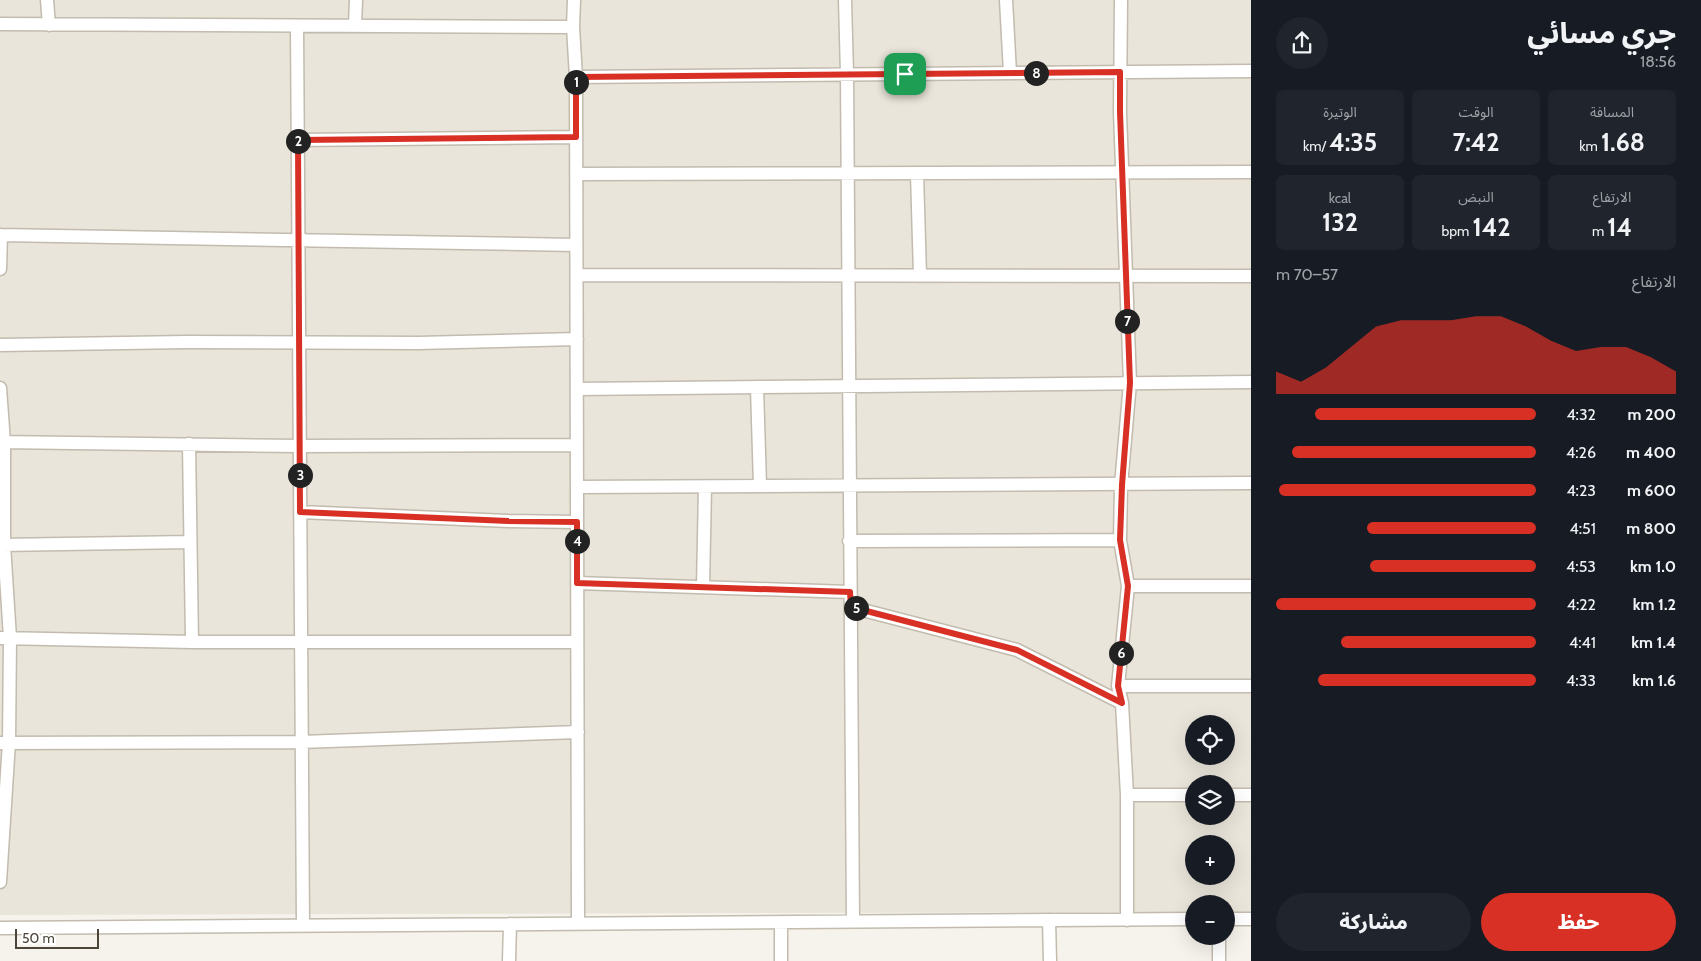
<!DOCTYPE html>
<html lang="ar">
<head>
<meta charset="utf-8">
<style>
	body { margin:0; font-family:Cabin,"Noto Sans Arabic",sans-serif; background:#20242c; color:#f1f3f6; direction:rtl; height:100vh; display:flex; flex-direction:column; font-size:19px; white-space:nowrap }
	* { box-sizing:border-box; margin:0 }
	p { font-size:16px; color:#9ea1a6 }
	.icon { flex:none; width:28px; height:28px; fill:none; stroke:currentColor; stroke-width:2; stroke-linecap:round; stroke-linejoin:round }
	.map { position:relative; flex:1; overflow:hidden; direction:ltr }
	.drawer { display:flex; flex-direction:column; background:#171b24; width:450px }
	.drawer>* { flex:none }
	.controls { position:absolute; left:1185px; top:715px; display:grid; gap:10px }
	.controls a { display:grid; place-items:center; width:50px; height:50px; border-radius:50%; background:#171b24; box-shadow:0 5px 20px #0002; font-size:25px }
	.scale { position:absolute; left:15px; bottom:12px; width:84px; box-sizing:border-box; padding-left:5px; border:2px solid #4b4439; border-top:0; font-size:14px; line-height:18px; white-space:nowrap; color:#4b4439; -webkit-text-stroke:4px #fff; paint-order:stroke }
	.pin { position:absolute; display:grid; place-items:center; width:42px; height:42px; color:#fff; margin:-21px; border-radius:10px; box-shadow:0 2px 8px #0006 }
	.km { position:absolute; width:25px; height:25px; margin:-12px; border-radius:50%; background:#222; color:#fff; font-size:14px; line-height:25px; text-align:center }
	.round { display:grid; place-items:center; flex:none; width:52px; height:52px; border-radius:26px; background:#20242c }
	.head { display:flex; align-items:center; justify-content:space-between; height:85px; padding:0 25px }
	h1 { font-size:28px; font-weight:800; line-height:38px }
	.stats { display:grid; grid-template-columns:repeat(3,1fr); gap:8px; height:85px; padding:5px 25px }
	.stats div { display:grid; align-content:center; border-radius:8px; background:#20242c; text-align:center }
	.stats b { font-size:25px; font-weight:800 }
	.stats small { font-size:14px; font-weight:400 }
	.stats p { font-size:14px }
	.chart { height:140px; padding:10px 25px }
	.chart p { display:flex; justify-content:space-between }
	.chart svg { width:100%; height:90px; margin-top:5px; fill:#d93025; opacity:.7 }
	.cta { display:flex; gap:10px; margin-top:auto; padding:10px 25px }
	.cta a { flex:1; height:58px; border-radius:30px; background:#d93025; color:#fff; font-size:20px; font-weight:800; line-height:58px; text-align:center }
	.cta a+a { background:#20242c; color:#f1f3f6 }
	ul { padding:0 25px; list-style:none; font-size:16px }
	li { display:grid; grid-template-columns:80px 60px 1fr; align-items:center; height:38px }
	li i { height:12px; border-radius:6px; background:#d93025 }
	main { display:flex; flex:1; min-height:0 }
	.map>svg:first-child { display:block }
</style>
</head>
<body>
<main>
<section class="drawer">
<div class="head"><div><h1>جري مسائي</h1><p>18:56</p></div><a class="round"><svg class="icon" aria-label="share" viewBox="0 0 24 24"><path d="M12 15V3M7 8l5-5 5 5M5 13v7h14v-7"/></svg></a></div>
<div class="stats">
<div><p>المسافة</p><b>1.68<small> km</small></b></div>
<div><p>الوقت</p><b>7:42</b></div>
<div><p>الوتيرة</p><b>4:35<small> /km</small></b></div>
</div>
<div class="stats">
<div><p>الارتفاع</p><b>14<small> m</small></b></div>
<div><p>النبض</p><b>142<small> bpm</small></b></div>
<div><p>kcal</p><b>132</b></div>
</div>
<div class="chart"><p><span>الارتفاع</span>57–70 m</p>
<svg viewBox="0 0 160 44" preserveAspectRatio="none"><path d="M0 44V33L10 38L20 31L30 21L40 11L50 8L60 8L70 8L80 6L90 6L100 11L110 18L120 23L130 21L140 21L150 26L160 33V44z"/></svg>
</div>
<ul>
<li><b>200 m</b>4:32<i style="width:85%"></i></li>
<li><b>400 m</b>4:26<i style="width:94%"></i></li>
<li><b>600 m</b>4:23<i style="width:99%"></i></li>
<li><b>800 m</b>4:51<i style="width:65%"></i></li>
<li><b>1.0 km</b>4:53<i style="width:64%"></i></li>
<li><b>1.2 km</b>4:22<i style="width:100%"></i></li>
<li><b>1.4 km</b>4:41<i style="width:75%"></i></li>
<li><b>1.6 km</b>4:33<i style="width:84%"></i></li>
</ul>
<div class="cta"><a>حفظ</a><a>مشاركة</a></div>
</section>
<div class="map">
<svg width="1251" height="961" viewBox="0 0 1251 961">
	<rect width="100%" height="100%" fill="#f6f3ec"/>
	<path fill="#eae5da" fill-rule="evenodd" d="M 0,0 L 1251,0 L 1251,912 L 1226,912 L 1226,904 L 1194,904 L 1194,912 L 0,915 ZM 1194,724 L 1226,724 L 1226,756 L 1194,756 ZM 1194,784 L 1226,784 L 1226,816 L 1194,816 ZM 1194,844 L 1226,844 L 1226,876 L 1194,876 Z"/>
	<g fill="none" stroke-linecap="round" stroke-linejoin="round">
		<g stroke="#c2bbae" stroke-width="15">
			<path id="minor" d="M 47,0 L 49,25
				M 574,0 L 573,27 L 576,77 L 578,923
				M 845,0 L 847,74 L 853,922
				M 1006,0 L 1010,73
				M 1121,0 L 1120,112 L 1130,383 L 1121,485 L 1120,540 L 1128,586 L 1118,686 L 1122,703 L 1127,795 L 1127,920
				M 0,24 L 573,27
				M 297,26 L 303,925
				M 355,26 L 356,0
				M 576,77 L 1251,71
				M 298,140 L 576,137
				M 917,173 L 920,276
				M 576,174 L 1251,172
				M 0,235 L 576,245
				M 0,269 L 1,235
				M 577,275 L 1251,276
				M 0,345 L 186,342 L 418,343 L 577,339
				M 757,387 L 760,486
				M 0,388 L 4,442 L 4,545 L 10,638 L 9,742 L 0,882
				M 577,389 L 1251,382
				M 0,442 L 299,446 L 577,445
				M 189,444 L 192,642
				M 577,487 L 1251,483
				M 300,512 L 508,521 L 577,522
				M 849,541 L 1120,540
				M 0,545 L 190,542
				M 577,583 L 850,592
				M 1128,586 L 1251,586
				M 703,587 L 705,487
				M 851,607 L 1017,650 L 1122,703
				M 0,638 L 192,642 L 577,642
				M 1118,686 L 1251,686
				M 0,743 L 301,742 L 578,732
				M 1127,795 L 1194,795
				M 1226,795 L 1251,795
				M 1226,919 L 1251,919
				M 1049,920 L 1050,961
				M 781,922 L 781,961
				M 0,928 L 1194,919
				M 1219,936 L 1219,961
				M 509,961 L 510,924"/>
		</g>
		<use href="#minor" stroke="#fff" stroke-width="12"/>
	</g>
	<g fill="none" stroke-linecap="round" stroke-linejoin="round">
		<g stroke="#fff" stroke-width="10">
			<path id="route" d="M 1120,72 L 1120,112 L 1130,383 L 1122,485 L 1120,540 L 1128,586 L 1118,686 L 1122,703 L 1017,650 L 851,607 L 850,592 L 577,583 L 577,522 L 508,521 L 300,512 L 298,140 L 576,137 L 576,77 Z"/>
		</g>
		<use href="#route" stroke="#d93025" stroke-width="6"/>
	</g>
</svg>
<div class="controls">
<a><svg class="icon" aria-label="locate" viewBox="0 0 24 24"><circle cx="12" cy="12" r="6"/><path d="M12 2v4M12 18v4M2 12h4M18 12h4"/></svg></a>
<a><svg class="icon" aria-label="layers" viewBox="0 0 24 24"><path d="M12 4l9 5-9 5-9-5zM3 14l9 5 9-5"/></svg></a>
<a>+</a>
<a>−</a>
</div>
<div class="scale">50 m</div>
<div class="pin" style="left:905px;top:74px;background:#1e9e55"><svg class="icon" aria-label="arrive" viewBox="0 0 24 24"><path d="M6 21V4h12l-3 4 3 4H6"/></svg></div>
<b class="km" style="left:576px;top:82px">1</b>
<b class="km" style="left:298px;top:141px">2</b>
<b class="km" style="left:300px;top:475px">3</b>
<b class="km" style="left:577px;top:541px">4</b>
<b class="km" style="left:856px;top:608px">5</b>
<b class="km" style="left:1121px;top:653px">6</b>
<b class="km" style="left:1127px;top:321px">7</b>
<b class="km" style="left:1036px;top:73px">8</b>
</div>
</main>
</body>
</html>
